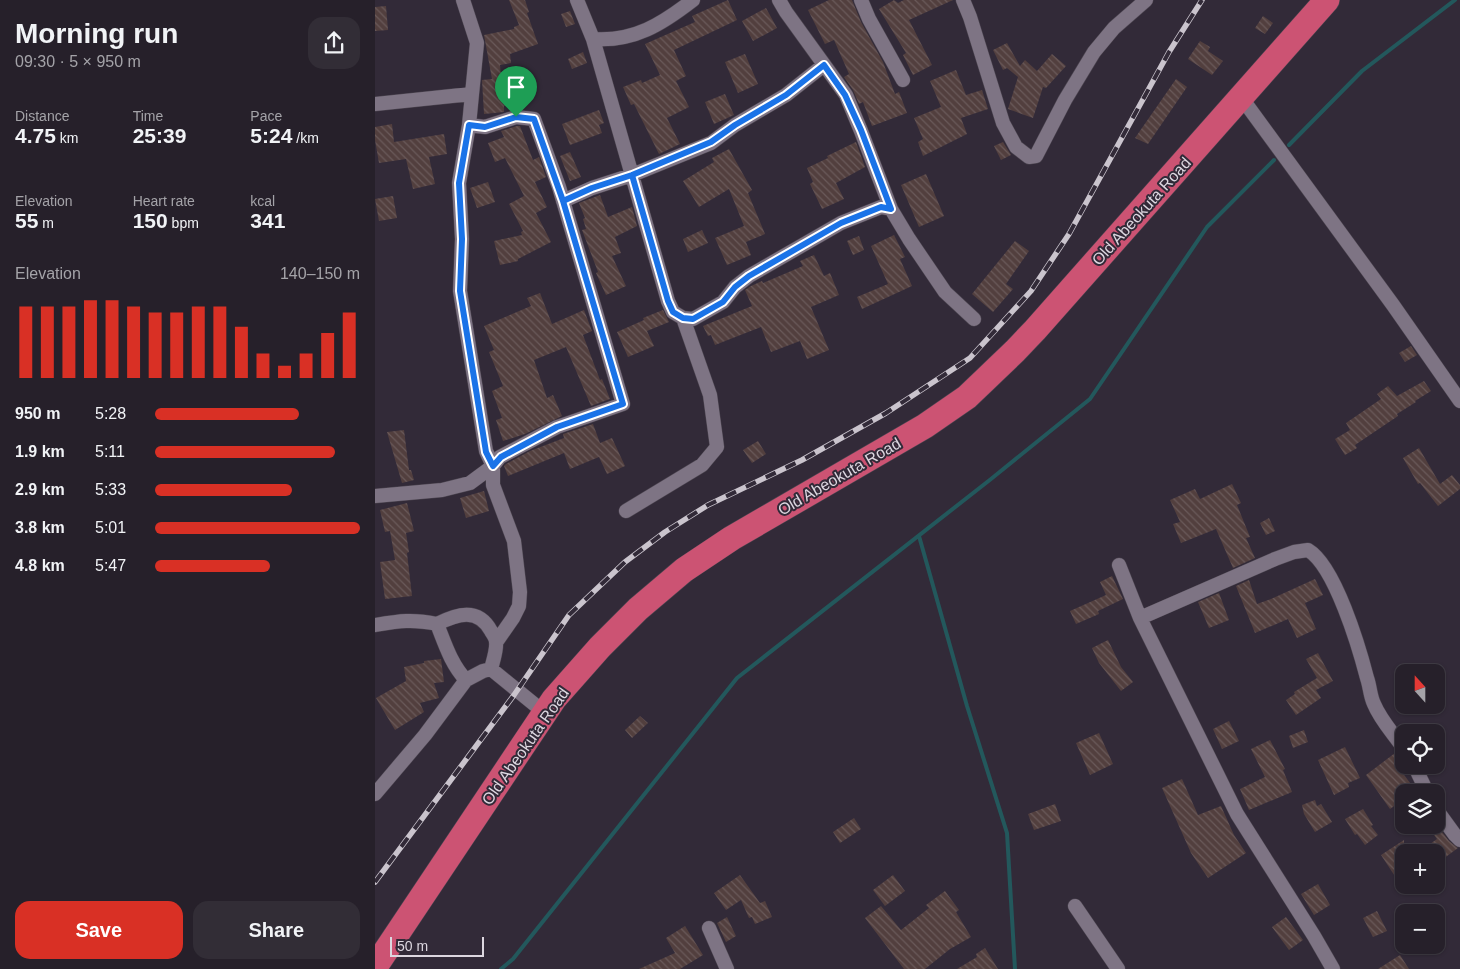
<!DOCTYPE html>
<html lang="en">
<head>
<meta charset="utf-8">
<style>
	body { margin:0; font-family:Arial,sans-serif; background:#322d36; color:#f1f3f6; height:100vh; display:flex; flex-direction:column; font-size:19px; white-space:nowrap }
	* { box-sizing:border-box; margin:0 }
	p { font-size:16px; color:#a4a3a8 }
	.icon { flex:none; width:28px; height:28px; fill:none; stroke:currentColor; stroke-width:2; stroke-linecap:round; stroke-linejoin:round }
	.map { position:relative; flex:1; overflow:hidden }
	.drawer { display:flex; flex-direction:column; background:#26202a; width:375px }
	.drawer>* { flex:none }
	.needle { width:32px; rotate:339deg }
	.fabs { position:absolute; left:1020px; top:664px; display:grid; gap:10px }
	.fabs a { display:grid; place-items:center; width:50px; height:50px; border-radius:10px; background:#26202a; box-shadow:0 1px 4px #0004,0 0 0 1px #423e47; font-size:25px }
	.scale { position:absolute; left:15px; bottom:12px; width:94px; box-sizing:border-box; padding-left:5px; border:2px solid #ddd7e0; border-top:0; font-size:14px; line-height:18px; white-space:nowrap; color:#ddd7e0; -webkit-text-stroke:4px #322a38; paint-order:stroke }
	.pin { position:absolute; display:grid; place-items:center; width:42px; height:42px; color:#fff; margin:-51px -21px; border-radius:50% 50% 50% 0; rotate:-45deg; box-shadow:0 0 5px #0007 }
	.pin .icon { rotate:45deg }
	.round { display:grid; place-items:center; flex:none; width:52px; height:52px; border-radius:15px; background:#322d36 }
	.head { display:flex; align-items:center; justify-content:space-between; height:85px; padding:0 15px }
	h1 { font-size:28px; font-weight:700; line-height:38px }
	.figures { display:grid; grid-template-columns:repeat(3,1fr); gap:8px; height:85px; padding:5px 15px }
	.figures div { display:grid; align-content:center }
	.figures b { font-size:21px; font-weight:700 }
	.figures small { font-size:14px; font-weight:400 }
	.figures p { font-size:14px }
	.chart { height:140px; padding:10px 15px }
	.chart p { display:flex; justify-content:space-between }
	.chart svg { width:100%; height:90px; margin-top:5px; stroke:#d93025; stroke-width:6 }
	.primary-button { display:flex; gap:10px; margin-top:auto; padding:10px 15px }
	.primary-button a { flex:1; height:58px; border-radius:15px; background:#d93025; color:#fff; font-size:20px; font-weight:700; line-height:58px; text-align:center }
	.primary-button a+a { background:#322d36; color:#f1f3f6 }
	ul { padding:0 15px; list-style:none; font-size:16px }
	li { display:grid; grid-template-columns:80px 60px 1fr; align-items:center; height:38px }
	li i { height:12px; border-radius:6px; background:#d93025 }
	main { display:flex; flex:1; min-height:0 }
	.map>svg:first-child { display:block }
</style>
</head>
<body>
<main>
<section class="drawer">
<div class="head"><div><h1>Morning run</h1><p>09:30 · 5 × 950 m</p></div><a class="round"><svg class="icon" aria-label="share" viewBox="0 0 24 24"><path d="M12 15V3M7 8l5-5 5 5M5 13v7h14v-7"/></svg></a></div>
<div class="figures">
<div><p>Distance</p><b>4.75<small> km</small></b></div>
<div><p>Time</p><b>25:39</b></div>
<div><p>Pace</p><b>5:24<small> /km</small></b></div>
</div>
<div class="figures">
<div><p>Elevation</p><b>55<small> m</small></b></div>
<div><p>Heart rate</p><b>150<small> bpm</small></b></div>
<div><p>kcal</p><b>341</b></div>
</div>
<div class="chart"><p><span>Elevation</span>140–150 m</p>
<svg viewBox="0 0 160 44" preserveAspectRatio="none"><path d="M5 44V9M15 44V9M25 44V9M35 44V6M45 44V6M55 44V9M65 44V12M75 44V12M85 44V9M95 44V9M105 44V19M115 44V32M125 44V38M135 44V32M145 44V22M155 44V12"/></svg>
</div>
<ul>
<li><b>950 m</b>5:28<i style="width:70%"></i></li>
<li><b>1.9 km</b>5:11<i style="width:88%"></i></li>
<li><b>2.9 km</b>5:33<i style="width:67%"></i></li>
<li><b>3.8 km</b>5:01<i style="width:100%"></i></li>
<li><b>4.8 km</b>5:47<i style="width:56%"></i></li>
</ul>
<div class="primary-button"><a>Save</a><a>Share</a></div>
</section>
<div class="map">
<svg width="1085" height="969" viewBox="0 0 1085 969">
	<defs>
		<pattern id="building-back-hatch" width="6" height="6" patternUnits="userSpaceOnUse" patternTransform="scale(1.25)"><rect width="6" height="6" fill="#523f3e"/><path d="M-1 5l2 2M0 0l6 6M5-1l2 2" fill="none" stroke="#6a5a5a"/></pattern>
	</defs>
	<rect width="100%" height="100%" fill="#322a38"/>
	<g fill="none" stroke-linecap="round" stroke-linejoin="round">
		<path stroke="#23585c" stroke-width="4" d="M 914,145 L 987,71 L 1080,0
			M 544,536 L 592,706 L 632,833 L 640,969
			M 126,969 L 138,959 L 362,678 L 616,479 L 715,399 L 832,227 L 899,160"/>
	</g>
	<path fill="url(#building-back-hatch)" d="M 134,0 L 150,0 L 154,12 L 152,13 L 163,44 L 135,54 L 136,63 L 125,65 L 127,86 L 138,83 L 143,102 L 129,106 L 129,112 L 109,114 L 107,80 L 117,79 L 109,35 L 139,29 L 139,27 L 144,25 Z
		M 353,0 L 362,20 L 299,50 L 311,76 L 301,81 L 314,107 L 292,118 L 305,144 L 284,154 L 259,104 L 256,105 L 248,87 L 266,80 L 267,83 L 285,75 L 270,44 L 320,22 L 317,16 Z
		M 454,0 L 477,0 L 486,22 L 508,62 L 520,94 L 524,92 L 532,113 L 497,126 L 488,102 L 484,104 L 478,90 L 469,77 L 474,74 L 459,40 L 450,44 L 433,10 Z
		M 519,0 L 523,3 L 529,0 L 578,0 L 534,20 L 557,65 L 538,75 L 528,55 L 531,53 L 504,9 Z
		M 11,6 L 13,30 L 0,31 L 0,7 Z
		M 391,8 L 402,28 L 378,41 L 367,21 Z
		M 195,11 L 200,24 L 191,27 L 186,14 Z
		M 888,16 L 898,23 L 890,34 L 880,28 Z
		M 825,41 L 835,47 L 833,51 L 848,61 L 837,75 L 813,59 Z
		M 632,43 L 645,66 L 650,60 L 662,71 L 677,54 L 691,66 L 671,88 L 668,87 L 658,118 L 633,109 L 643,77 L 632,68 L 628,70 L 618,50 Z
		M 208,52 L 212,63 L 197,69 L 193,59 Z
		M 370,54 L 383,84 L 363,93 L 350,62 Z
		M 581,70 L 591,95 L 607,90 L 613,109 L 586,118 L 592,134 L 548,156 L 543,142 L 548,139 L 539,118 L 566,107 L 555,81 Z
		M 801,79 L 812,87 L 773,144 L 760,138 Z
		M 350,94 L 359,115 L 339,124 L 330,102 Z
		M 224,110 L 229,123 L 224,125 L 227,133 L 195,145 L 187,124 Z
		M 17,124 L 19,142 L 69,134 L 72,154 L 54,157 L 60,184 L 38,189 L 31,159 L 4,163 L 0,140 L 0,127 Z
		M 142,126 L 145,126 L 158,160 L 164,157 L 171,177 L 160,182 L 172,207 L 161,213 L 176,242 L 143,259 L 143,261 L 125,265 L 119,241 L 147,235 L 146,232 L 148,231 L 134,204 L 149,196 L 130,158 L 120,162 L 113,143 L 129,137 L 126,131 Z
		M 481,142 L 490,167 L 461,183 L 469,199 L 447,209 L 435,184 L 438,182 L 432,168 L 453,158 L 452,156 Z
		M 628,142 L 636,155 L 626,160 L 619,146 Z
		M 354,149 L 377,190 L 373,193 L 390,234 L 371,242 L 376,255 L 352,265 L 340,238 L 369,226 L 354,189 L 324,207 L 308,181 L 339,162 L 337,158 Z
		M 195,152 L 206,177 L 195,181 L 185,156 Z
		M 551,174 L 569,216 L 544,227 L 526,185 Z
		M 113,182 L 120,202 L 102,208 L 95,188 Z
		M 225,195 L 233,217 L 257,207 L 262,226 L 240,237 L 246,253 L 237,256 L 251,286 L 231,295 L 221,273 L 223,272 L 207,230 L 211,229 L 208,219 L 210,218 L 204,203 Z
		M 18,196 L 22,218 L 4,221 L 0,199 Z
		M 327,230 L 333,243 L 313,252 L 308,239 Z
		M 519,235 L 530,257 L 525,259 L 537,286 L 487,309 L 482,297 L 513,284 L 496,246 Z
		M 484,236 L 489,250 L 478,255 L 472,241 Z
		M 640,241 L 654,251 L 631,284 L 638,289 L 618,312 L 597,294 Z
		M 439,255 L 449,276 L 455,273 L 464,295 L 436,307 L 454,350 L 432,359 L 425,341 L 396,352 L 386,327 L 340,345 L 336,335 L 333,336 L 328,326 L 377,306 L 370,290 L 376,286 L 387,281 L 388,283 L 428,266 L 425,261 Z
		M 165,293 L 177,324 L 209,310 L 217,331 L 208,335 L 225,380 L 227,379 L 235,399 L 216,406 L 191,347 L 159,360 L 172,398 L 178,395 L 187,416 L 150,434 L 128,441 L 121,420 L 127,418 L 117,391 L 128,386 L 114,352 L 119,350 L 109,326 L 156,306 L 152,298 Z
		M 288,310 L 294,322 L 272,331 L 279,346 L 253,357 L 242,332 L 269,320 L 268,318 Z
		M 1036,346 L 1042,355 L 1030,362 L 1024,353 Z
		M 1049,381 L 1056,391 L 1040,401 L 1041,402 L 1022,414 L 1023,416 L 980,445 L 982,448 L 970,455 L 960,439 L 975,430 L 971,423 L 1006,399 L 1002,394 L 1013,386 L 1022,396 Z
		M 218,424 L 225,443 L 237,438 L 250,466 L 232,474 L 224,457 L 195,469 L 189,453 L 133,476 L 129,466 L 131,464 L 155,451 L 189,438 L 188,434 Z
		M 29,430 L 34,470 L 36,470 L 39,480 L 27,483 L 12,432 Z
		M 383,441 L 391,454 L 377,463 L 368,450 Z
		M 1044,448 L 1065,484 L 1077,475 L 1085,485 L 1085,489 L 1063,506 L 1045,483 L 1043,484 L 1028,458 Z
		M 857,484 L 866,503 L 862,505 L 875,537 L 871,538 L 880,558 L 858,568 L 841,529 L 806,543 L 798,524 L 805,522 L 795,500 L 820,489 L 825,499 Z
		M 109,491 L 114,511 L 91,518 L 85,498 Z
		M 32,503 L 39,531 L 31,533 L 34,552 L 32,553 L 37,596 L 10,599 L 5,562 L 20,560 L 15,531 L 10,532 L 5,510 Z
		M 894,518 L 900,531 L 891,535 L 885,523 Z
		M 737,576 L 748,599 L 723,611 L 724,614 L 701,624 L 695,611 L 731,595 L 725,582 Z
		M 940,579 L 948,595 L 930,603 L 941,629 L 922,638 L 913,619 L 880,633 L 861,586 L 874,580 L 882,604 L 896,599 Z
		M 844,593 L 854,620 L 834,628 L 823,602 Z
		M 733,640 L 746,667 L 758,682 L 746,691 L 724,663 L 717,648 Z
		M 943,653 L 958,681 L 941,690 L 946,698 L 921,715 L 911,700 L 920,694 L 919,692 L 942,678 L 931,659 Z
		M 66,659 L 69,682 L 59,683 L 64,698 L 45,703 L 49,712 L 20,730 L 1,698 L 31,681 L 29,667 L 49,663 L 49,661 Z
		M 265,716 L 273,723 L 257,738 L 250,730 Z
		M 854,721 L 864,741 L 847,749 L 838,729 Z
		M 929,730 L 933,742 L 918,748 L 914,736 Z
		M 724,733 L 738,764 L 715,775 L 701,743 Z
		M 895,740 L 910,769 L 908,770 L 917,792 L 874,810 L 865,789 L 890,777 L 876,749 Z
		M 970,747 L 985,778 L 973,783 L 974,787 L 959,795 L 943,760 Z
		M 1020,753 L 1031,767 L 1026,771 L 1042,792 L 1029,792 L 1029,799 L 1015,809 L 991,775 Z
		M 807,779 L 823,815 L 846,806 L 859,835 L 871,853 L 833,878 L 816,853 L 787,788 Z
		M 940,800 L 942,806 L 946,804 L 957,822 L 940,832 L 929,814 L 927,805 Z
		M 680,804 L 686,821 L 659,830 L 653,814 Z
		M 988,809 L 998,825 L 996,826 L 1003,835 L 990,845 L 982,834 L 980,835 L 970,819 Z
		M 479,818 L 486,829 L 465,843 L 458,832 Z
		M 1061,824 L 1074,841 L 1083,848 L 1061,864 L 1061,852 L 1044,852 L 1062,839 L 1052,825 Z
		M 1029,840 L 1029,890 L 1006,855 Z
		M 365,875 L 385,903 L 390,901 L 397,917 L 380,924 L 377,917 L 374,918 L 366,900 L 351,910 L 339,893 Z
		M 518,875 L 530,891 L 510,906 L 498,890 Z
		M 943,884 L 955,905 L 939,915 L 926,894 Z
		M 570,891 L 584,910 L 581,912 L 596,937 L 575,949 L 550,969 L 529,969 L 490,918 L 506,906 L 526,930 L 554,908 L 551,905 Z
		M 1002,911 L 1012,931 L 998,937 L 988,918 Z
		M 352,917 L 361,936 L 351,942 L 342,923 Z
		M 911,917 L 928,940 L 914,950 L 897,927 Z
		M 310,926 L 328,955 L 305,969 L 264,969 L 300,953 L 291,938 Z
		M 610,948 L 623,969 L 582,969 L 602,957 L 601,954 Z
		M 1025,955 L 1034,969 L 1003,969 Z"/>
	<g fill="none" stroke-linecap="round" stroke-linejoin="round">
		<g stroke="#4d4651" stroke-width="15">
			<path id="street" d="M 88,0 L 102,43 L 94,125 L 110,127 L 141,117 L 159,119 L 184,187 L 248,404 L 182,427 L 125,457 L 118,466 L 111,451 L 85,291 L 87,239 L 84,183 L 94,125
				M 202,0 L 218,39 L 293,301 L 298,312 L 308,318 L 318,319 L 348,302 L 360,287 L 374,276 L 466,223 L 506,207 L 516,209
				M 404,0 L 411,12 L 471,95 L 486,131 L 516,209 L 534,239 L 570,292 L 599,319
				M 486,0 L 494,19 L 528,80
				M 588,0 L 595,17 L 628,123 L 641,147 L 654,157 L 661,156 L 690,100 L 719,52 L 739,28 L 771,0
				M 218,39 C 259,42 287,24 318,0
				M 866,97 L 1018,305 L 1085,401
				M 0,104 L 96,94
				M 188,201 L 217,188 L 257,175 L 336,143 L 360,125 L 411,95 L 449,65
				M 118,466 L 118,485 L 139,541 L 145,592 L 144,606 L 138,618 L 122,641
				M 0,496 L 67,490 L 95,483 L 118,466
				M 251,511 L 327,465 L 342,447 L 335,395 L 308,318
				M 744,565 L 765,618 L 862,814 L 939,936 L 958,969
				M 765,618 L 900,559 L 919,552 L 933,550 C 960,566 984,647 992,678 C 995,686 995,696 999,704 C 1006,721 1019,734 1029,749
				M 62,624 C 82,614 103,607 116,631 C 118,634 121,639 121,642 C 122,650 118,661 116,669
				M 0,625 C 25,621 37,619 62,624 C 70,644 76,664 91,680
				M 1039,765 L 1052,792
				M 0,794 L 50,735 L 91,680 L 108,671 L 116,669 L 170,713
				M 1061,809 L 1080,835 L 1085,840
				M 700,906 L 743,969
				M 334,928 L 352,969"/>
		</g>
		<g stroke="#4d4651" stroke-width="26">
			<path id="highway" d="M 0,967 L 179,699 L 225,647 L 263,609 L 309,570 L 357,538 L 550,426 L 592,397 L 640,351 L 660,330 L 952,0"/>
		</g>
		<use href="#street" stroke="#7e7484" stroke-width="14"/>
		<use href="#highway" stroke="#cc5373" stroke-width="25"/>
		<g stroke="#cac4cd" stroke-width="5.5">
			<path id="rail" d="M 0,882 L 139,695 L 194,615 L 250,562 L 290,532 L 333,505 L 427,460 L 511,413 L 595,358 L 656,291 L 694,234 L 794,52 L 827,0"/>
		</g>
		<use href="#rail" stroke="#322a38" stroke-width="4" stroke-dasharray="11" stroke-linecap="butt"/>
	</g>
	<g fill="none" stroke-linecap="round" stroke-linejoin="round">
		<g stroke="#fff" stroke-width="10">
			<path id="route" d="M 141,117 L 110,127 L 94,125 L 84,183 L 87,239 L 85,291 L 111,452 L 118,466 L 126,457 L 182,427 L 248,404 L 188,201 L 217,188 L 257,175 L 336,142 L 360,125 L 411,95 L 449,65 L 470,95 L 486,130 L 516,209 L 506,207 L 466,223 L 374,276 L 360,287 L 348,302 L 318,319 L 308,318 L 298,312 L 293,301 L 257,175 L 217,188 L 188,201 L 159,119 L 141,117"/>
		</g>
		<use href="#route" stroke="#1a73e8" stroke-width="6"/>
	</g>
	<g text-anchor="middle" stroke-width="4" stroke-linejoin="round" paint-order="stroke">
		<g font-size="16" fill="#ddd7e0" stroke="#322a38">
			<text transform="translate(766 211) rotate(-48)" y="6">Old Abeokuta Road</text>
			<text transform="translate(464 476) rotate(-30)" y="6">Old Abeokuta Road</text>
			<text transform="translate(150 746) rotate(-55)" y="6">Old Abeokuta Road</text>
		</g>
	</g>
</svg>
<div class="fabs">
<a><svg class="needle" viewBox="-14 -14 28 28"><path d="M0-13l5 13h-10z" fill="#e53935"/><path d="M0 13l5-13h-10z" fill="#a4a3a8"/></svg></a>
<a><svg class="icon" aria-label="locate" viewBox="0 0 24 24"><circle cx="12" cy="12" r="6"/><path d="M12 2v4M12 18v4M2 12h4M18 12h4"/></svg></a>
<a><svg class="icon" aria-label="layers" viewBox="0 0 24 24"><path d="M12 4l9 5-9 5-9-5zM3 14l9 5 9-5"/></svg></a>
<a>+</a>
<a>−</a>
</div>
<div class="scale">50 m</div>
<div class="pin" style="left:141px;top:117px;background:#1e9e55"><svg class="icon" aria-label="arrive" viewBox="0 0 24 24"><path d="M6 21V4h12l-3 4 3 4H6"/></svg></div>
</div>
</main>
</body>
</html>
